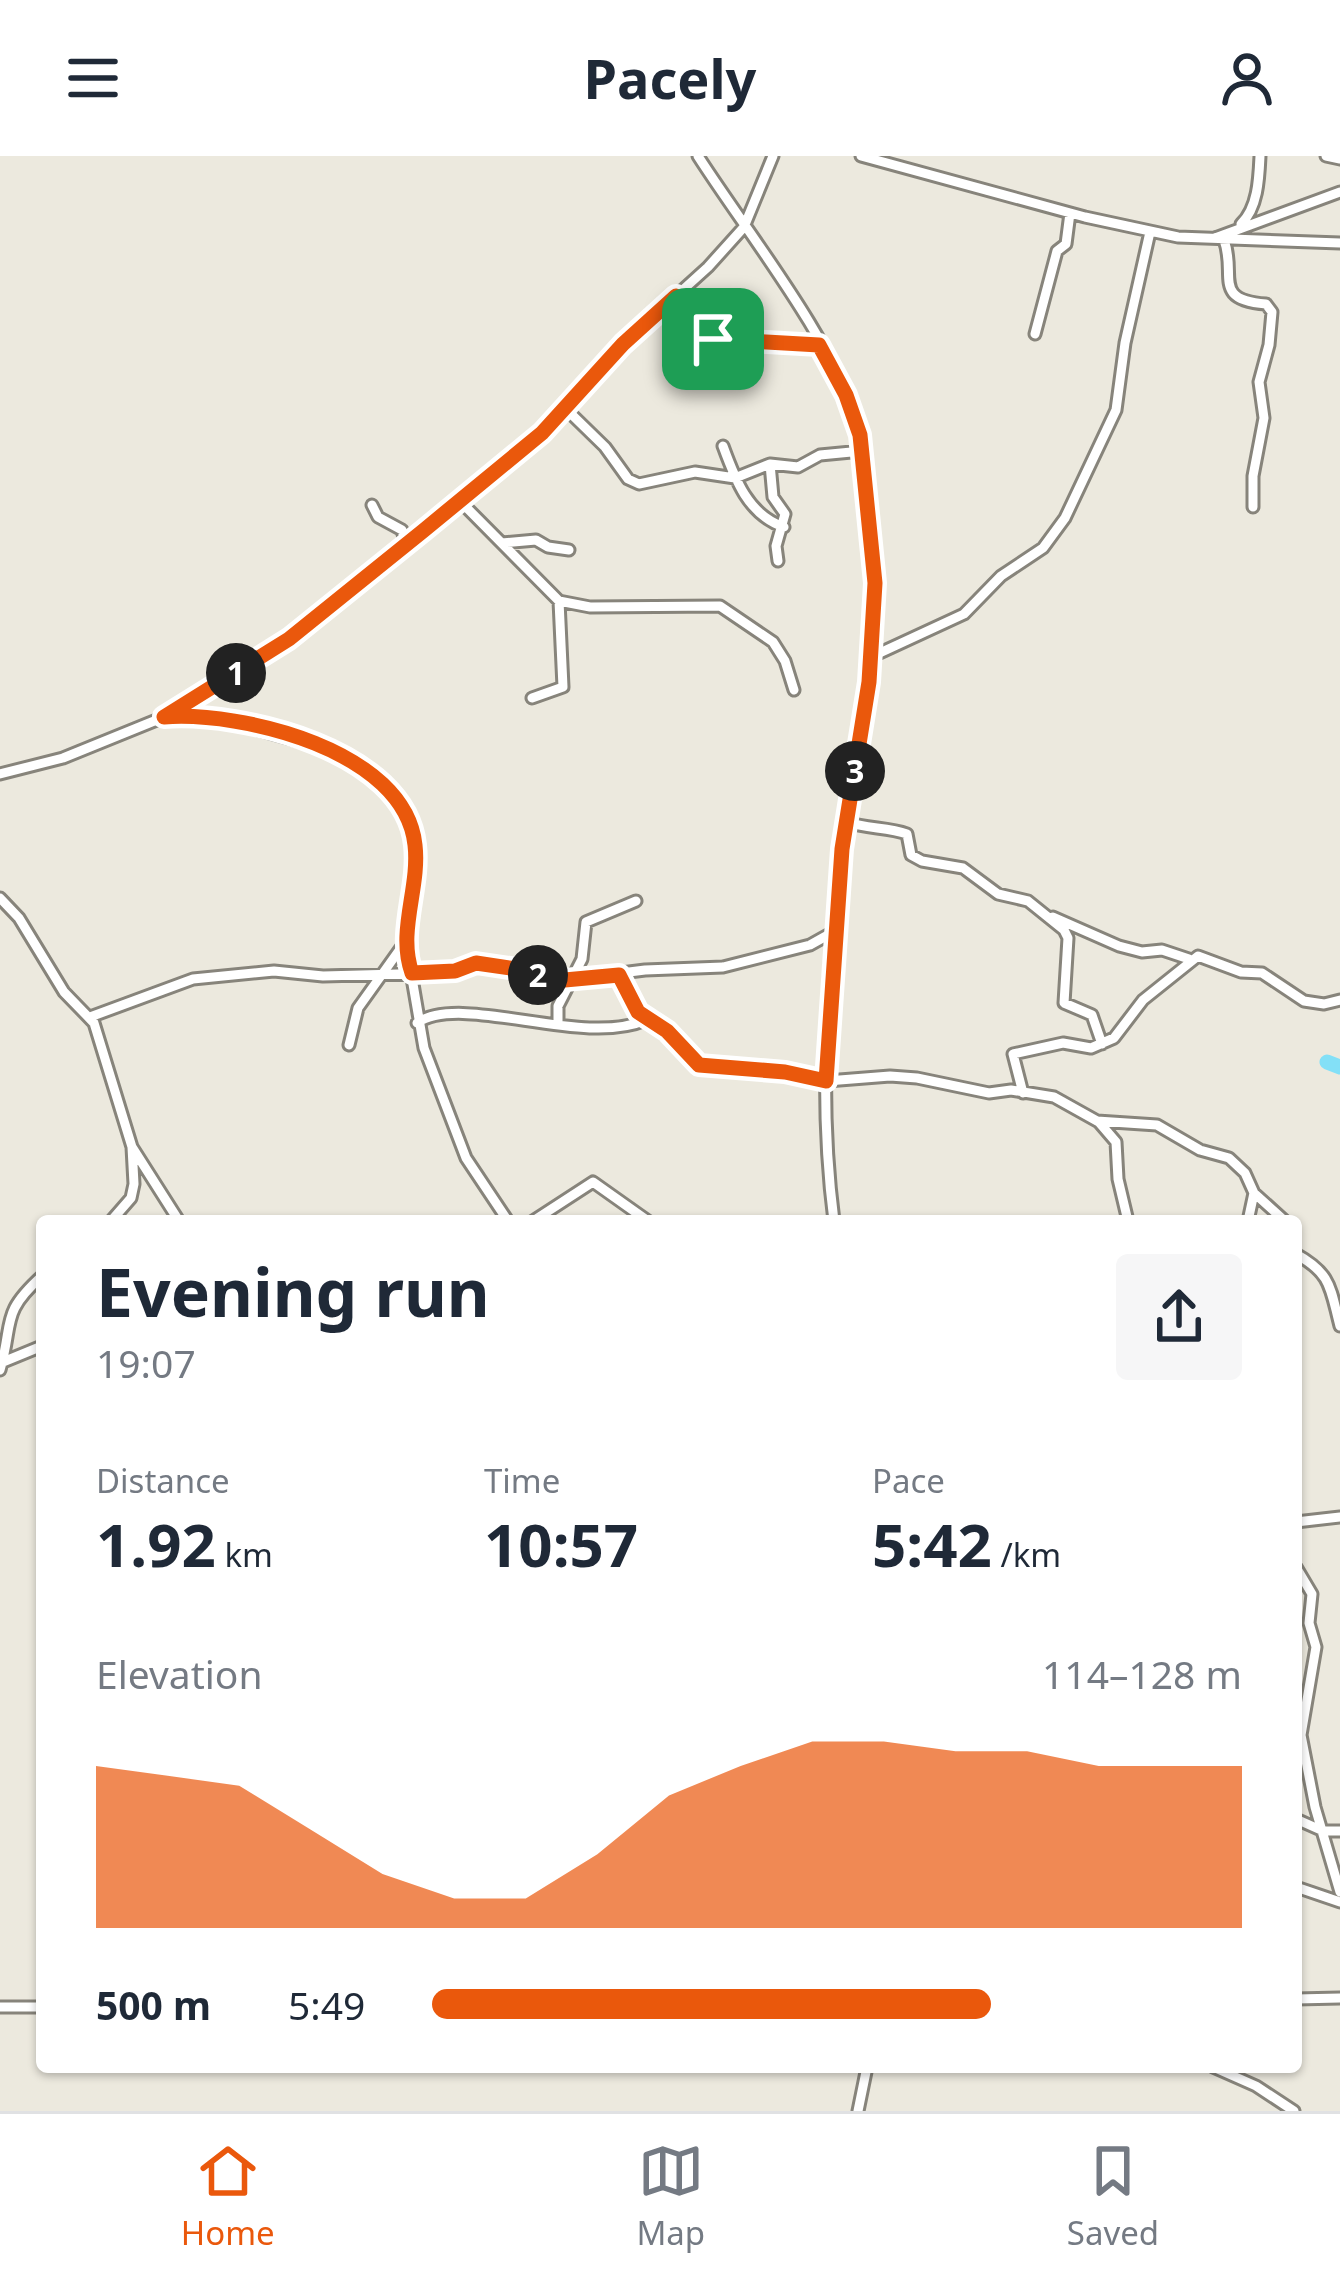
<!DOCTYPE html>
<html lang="en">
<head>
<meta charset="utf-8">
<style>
	body { margin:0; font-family:"Noto Sans",sans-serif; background:#f6f6f7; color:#1f2937; height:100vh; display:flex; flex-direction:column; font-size:45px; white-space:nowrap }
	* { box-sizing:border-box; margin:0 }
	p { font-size:39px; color:#747a83 }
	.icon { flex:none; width:66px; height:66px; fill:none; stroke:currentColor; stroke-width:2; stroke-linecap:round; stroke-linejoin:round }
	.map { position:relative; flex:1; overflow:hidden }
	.side { position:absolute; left:36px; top:1059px; width:1266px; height:858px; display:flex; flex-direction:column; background:#fff; border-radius:12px; box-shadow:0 3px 9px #0004 }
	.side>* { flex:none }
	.pin { position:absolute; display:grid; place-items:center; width:102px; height:102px; color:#fff; margin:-51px; border-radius:24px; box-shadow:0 6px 18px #0006 }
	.km { position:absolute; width:60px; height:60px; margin:-30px; border-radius:50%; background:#222; color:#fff; font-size:33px; line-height:60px; text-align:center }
	.round { display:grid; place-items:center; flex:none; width:126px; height:126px; border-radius:12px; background:#f6f6f7 }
	.head { display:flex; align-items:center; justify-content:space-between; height:204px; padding:0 60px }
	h1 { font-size:66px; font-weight:700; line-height:90px }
	.metrics { display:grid; grid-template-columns:repeat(3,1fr); gap:18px; height:204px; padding:12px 60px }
	.metrics div { display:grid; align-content:center }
	.metrics b { font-size:60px; font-weight:700 }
	.metrics small { font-size:33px; font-weight:400 }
	.metrics p { font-size:33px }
	.chart { height:336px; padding:24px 60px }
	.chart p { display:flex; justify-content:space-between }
	.chart svg { width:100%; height:216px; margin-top:12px; fill:#ea580c; opacity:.7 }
	ul { padding:0 60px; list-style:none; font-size:39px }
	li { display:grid; grid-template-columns:192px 144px 1fr; align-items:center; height:90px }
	li i { height:30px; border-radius:15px; background:#ea580c }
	header { display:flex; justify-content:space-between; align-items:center; height:156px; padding:0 60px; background:#fff; font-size:54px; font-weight:700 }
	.tabs { display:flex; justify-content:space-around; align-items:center; height:168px; border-top:3px solid #e0e1e3; background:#fff; font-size:33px; color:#747a83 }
	.tabs a { display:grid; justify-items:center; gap:6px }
	.tabs .current { color:#ea580c }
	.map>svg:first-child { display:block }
</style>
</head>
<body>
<header><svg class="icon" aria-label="menu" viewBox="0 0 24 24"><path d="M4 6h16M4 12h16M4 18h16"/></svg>Pacely<svg class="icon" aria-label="person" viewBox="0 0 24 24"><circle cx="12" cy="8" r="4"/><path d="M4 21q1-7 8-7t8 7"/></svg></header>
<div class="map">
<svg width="1340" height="1955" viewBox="0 0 1340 1955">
	<rect width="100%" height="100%" fill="#ece9de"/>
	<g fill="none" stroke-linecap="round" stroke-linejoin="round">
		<path stroke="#83e0f7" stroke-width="15" d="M 1327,906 L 1340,911"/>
		<g stroke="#87847b" stroke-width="15">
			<path id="minor" d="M 698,0 C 748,78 830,179 857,266 C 865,292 865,320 868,347 C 872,390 876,432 874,475 C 870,548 852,619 842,692 C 827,813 818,943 834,1065
				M 861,0 L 1085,61 L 1178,81 L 1340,87
				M 1326,0 L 1340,3
				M 1241,68 C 1258,52 1259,22 1260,0
				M 1215,82 L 1340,36
				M 1224,84 C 1237,119 1211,144 1266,148 L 1272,156 L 1269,189 L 1259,226 L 1264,262 L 1253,320 L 1253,351
				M 677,140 L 682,163 L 705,167 L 713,183 L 819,189
				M 1035,178 L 1057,95 L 1066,88 L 1070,57
				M 565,252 L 605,291 L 628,323 L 639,328 L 695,316 L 735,322 L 770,308 L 798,311 L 820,299 L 862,295
				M 723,290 C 735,323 748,359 784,371
				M 770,308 L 773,341 L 785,358 L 776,390 L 778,405
				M 459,344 L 559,445 L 590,451 L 720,450 L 773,486 L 785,505 L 794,534
				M 372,349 L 378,361 L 402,374 L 406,389
				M 502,387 L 536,384 L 548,391 L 569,394
				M 871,501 L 964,458 L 1001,420 L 1043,392 L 1065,362 L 1116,254 L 1125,187 L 1150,76
				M 532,542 L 563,531 L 559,445
				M 169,561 L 219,563 L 338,596 L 372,616 L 396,647 L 415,682 L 408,799 L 424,892 L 466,1002 L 508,1065
				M 0,618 L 63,602 L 164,561 L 289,483 L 542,277 L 623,188 L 708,111 L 744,71 L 773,0
				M 847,666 C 867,673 888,671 907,678 L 911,699 L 922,705 L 963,712 L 998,738 L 1028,745 L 1064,774 L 1068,782 L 1064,847 L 1092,859 L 1102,888
				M 0,742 L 19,762 L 64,836 L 94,867 L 132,991 L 134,1028 L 131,1042 L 111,1065
				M 1053,761 L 1119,790 L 1142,796 L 1162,794 L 1189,803
				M 619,819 L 638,856 L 667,875 L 699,909 L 785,916 L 827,925 L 890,920 L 917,922 L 989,937 L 1011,934 L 1054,941 L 1097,965 L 1157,969 L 1200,994 L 1229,1002 L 1245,1017 L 1254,1037 L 1248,1065
				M 90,861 L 193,823 L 274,815 L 323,820 L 435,817 L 456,815 L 475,807 L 565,824 L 645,814 L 723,811 L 810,789 L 835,775
				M 417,867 C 462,836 582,892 646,864
				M 558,868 L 558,850 L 582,803 L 586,766 L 636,745
				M 349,889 L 358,852 L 408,782
				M 1023,937 L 1013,898 L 1063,887 L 1091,892 L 1114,882 L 1143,844 L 1198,800 L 1241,816 L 1262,817 L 1304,845 L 1324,848 L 1340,844
				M 1098,965 L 1116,986 L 1118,1023 L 1128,1065
				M 132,991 L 179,1065
				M 1254,1037 L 1285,1065
				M 533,1065 L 593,1026 L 648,1065
				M 1296,1098 C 1332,1118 1330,1132 1340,1170
				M 3,1206 L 42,1190
				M 0,1214 C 14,1165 0,1158 42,1120
				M 1296,1366 L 1340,1361
				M 1296,1411 L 1312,1438 L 1309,1467 L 1316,1491 L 1301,1579 L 1315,1651 L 1340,1736
				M 1296,1663 L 1323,1675 L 1340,1675
				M 1296,1731 L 1340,1746
				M 1296,1843 L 1340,1842
				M 0,1851 L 42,1851
				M 1213,1911 L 1256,1930 L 1294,1955
				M 858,1955 L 867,1911"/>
		</g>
		<use href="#minor" stroke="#fff" stroke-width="9"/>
	</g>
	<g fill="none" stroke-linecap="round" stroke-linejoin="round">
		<g stroke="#fff" stroke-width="24">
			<path id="route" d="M 676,140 L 682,163 L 705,167 L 713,183 L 819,189 L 846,239 L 860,279 L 875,427 L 869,526 L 842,693 L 826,925 L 785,916 L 699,909 L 667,875 L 638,856 L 619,819 L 554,825 L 530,815 L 476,807 L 455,815 L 412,817 C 397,775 420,732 415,689 C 405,594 241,555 164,561 L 289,483 L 423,375 L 542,277 L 623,188 Z"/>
		</g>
		<use href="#route" stroke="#ea580c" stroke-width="15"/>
	</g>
</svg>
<div class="pin" style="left:713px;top:183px;background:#1e9e55"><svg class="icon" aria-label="arrive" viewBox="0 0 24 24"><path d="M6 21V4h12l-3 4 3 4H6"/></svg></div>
<b class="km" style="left:236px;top:517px">1</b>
<b class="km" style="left:538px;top:819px">2</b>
<b class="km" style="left:855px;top:615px">3</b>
<section class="side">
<div class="head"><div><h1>Evening run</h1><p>19:07</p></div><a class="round"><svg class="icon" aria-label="share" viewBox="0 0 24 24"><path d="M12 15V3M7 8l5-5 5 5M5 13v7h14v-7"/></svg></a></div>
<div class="metrics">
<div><p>Distance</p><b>1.92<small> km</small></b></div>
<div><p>Time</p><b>10:57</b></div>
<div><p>Pace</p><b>5:42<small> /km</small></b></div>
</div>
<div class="chart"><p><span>Elevation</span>114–128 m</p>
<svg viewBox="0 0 160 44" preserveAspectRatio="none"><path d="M0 44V11L10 13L20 15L30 24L40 33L50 38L60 38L70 29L80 17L90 11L100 6L110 6L120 8L130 8L140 11L150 11L160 11V44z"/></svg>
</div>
<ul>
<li><b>500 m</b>5:49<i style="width:69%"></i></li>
</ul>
</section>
</div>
<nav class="tabs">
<a class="current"><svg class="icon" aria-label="home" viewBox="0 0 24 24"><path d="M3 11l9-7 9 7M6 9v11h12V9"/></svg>Home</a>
<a><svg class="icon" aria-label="map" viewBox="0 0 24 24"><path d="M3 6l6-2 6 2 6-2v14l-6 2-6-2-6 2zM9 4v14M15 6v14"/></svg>Map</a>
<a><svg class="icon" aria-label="saved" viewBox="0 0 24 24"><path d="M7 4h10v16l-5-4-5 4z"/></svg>Saved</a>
</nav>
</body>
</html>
